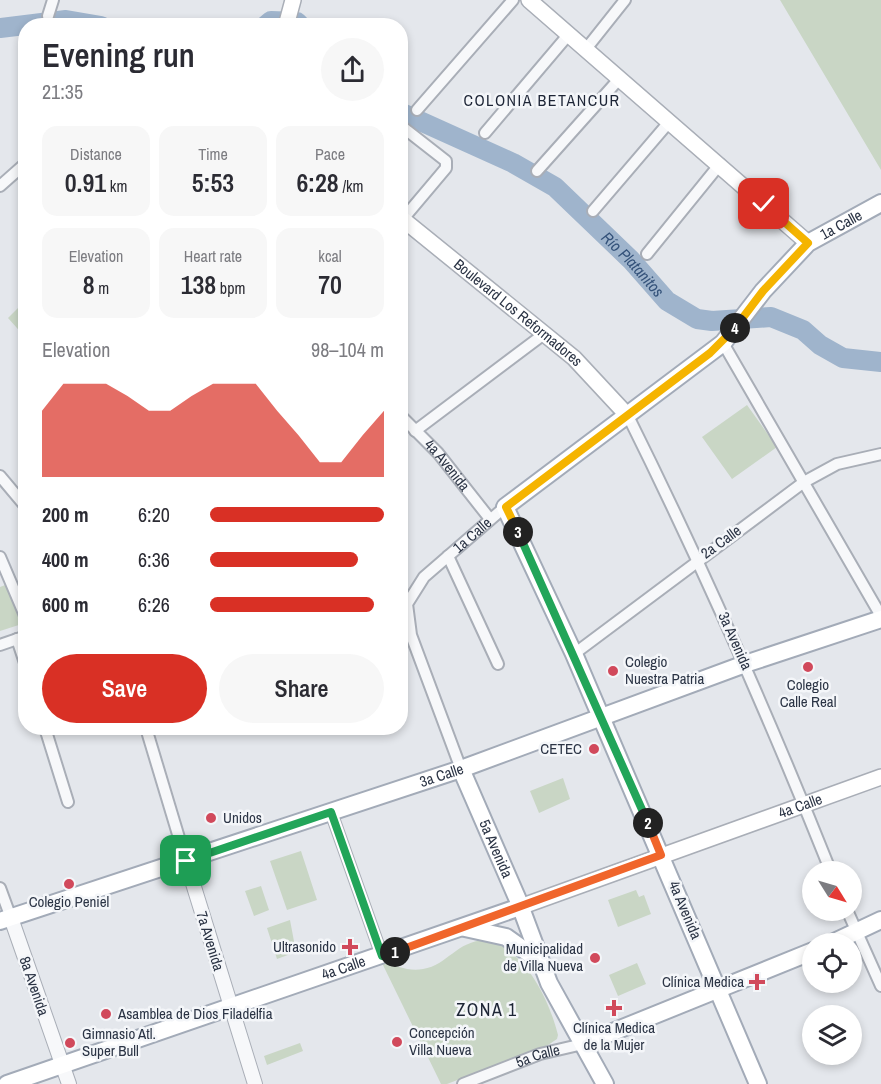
<!DOCTYPE html>
<html lang="en">
<head>
<meta charset="utf-8">
<style>
	body { margin:0; font-family:"Archivo Narrow",sans-serif; background:#f7f7f7; color:#2b2b33; height:100vh; display:flex; flex-direction:column; font-size:22px; white-space:nowrap }
	* { box-sizing:border-box; margin:0 }
	p { font-size:20px; color:#7c7c81 }
	.icon { flex:none; width:33px; height:33px; fill:none; stroke:currentColor; stroke-width:2; stroke-linecap:round; stroke-linejoin:round }
	.map { position:relative; flex:1; overflow:hidden }
	.drawer { position:absolute; left:18px; top:18px; width:390px; height:717px; display:flex; flex-direction:column; background:#fff; border-radius:24px; box-shadow:0 3px 9px #0003 }
	.drawer>* { flex:none }
	.needle { width:39px; rotate:127deg }
	.buttons { position:absolute; left:802px; top:861px; display:grid; gap:12px }
	.buttons a { display:grid; place-items:center; width:60px; height:60px; border-radius:50%; background:#fff; box-shadow:0 3px 9px #0003; font-size:30px }
	.pin { position:absolute; display:grid; place-items:center; width:51px; height:51px; color:#fff; margin:-26px; border-radius:12px; box-shadow:0 3px 9px #0006 }
	.km { position:absolute; width:30px; height:30px; margin:-15px; border-radius:50%; background:#222; color:#fff; font-size:16px; line-height:30px; text-align:center }
	.round { display:grid; place-items:center; flex:none; width:63px; height:63px; border-radius:32px; background:#f7f7f7 }
	.overview { display:flex; align-items:center; justify-content:space-between; height:102px; padding:0 24px }
	h1 { font-size:33px; font-weight:600; line-height:45px }
	.figures { display:grid; grid-template-columns:repeat(3,1fr); gap:9px; height:102px; padding:6px 24px }
	.figures div { display:grid; align-content:center; border-radius:15px; background:#f7f7f7; text-align:center }
	.figures b { font-size:26px; font-weight:600 }
	.figures small { font-size:16px; font-weight:400 }
	.figures p { font-size:16px }
	.chart { height:168px; padding:12px 24px }
	.chart p { display:flex; justify-content:space-between }
	.chart svg { width:100%; height:108px; margin-top:6px; fill:#d93025; opacity:.7 }
	.button { display:flex; gap:12px; margin-top:auto; padding:12px 24px }
	.button a { flex:1; height:69px; border-radius:36px; background:#d93025; color:#fff; font-size:24px; font-weight:600; line-height:69px; text-align:center }
	.button a+a { background:#f7f7f7; color:#2b2b33 }
	ul { padding:0 24px; list-style:none; font-size:20px }
	li { display:grid; grid-template-columns:96px 72px 1fr; align-items:center; height:45px }
	li i { height:15px; border-radius:8px; background:#d93025 }
	.map>svg:first-child { display:block }
</style>
</head>
<body>
<div class="map">
<svg width="881" height="1084" viewBox="0 0 881 1084">
	<rect width="100%" height="100%" fill="#e4e7ec"/>
	<path fill="#c9d6c5" d="M 780,0 L 881,0 L 881,170 Z
		M 25,301 L 25,337 L 8,318 Z
		M 747,405 L 777,447 L 732,479 L 702,437 Z
		M 8,584 L 25,623 L 0,631 L 0,587 Z
		M 563,778 L 570,799 L 539,813 L 530,791 Z
		M 301,851 L 317,900 L 287,910 L 270,861 Z
		M 261,886 L 269,910 L 254,916 L 245,891 Z
		M 636,890 L 639,897 L 644,895 L 651,914 L 618,927 L 608,900 Z
		M 290,920 L 296,952 L 277,959 L 267,928 Z
		M 486,940 C 525,949 549,999 558,1035 L 557,1039 L 548,1045 L 447,1084 L 441,1084 L 382,963 C 397,965 408,972 423,969 C 448,965 456,941 486,940 Z
		M 637,963 L 646,984 L 618,996 L 609,975 Z
		M 300,1043 L 303,1051 L 267,1065 L 264,1056 Z"/>
	<g fill="none" stroke-linecap="round" stroke-linejoin="round">
		<g stroke="#9fb4cc" stroke-width="20">
			<path d="M 265,26 L 271,21 L 297,22 L 301,26"/>
			<path d="M 0,28 L 66,20 L 101,26"/>
			<path id="s1" d="M 400,112 L 513,163 L 555,187 L 631,260 L 667,301 L 697,319 L 712,321 L 771,317 L 803,330 L 820,345 L 843,358 L 881,362"/>
		</g>
		<g stroke="#a9aeb7" stroke-width="10">
			<path id="pedestrian" d="M 400,594 L 407,604"/>
		</g>
		<g stroke="#a9aeb7" stroke-width="14">
			<g id="minor">
				<path d="M 48,16 L 53,0"/>
				<path d="M 586,49 L 625,0"/>
				<path d="M 417,110 L 513,0"/>
				<path d="M 400,125 L 446,161 L 446,168 L 403,219"/>
				<path d="M 485,133 L 569,34"/>
				<path d="M 537,171 L 620,78"/>
				<path d="M 0,186 L 26,163"/>
				<path d="M 593,211 L 670,121"/>
				<path d="M 647,254 L 720,164"/>
				<path d="M 723,343 L 881,616"/>
				<path id="s2" d="M 400,415 L 438,453 L 490,519"/>
				<path d="M 628,416 C 702,565 769,717 831,872"/>
				<path d="M 415,431 L 544,334"/>
				<path d="M 0,476 L 26,507"/>
				<path d="M 448,556 L 498,664"/>
				<path d="M 0,557 L 26,618"/>
				<path d="M 17,639 L 26,666"/>
				<path d="M 0,645 L 26,636"/>
				<path d="M 574,654 L 804,482 L 837,464 L 881,454"/>
				<path d="M 45,728 L 68,802"/>
				<path d="M 146,728 L 186,861"/>
				<path id="s3" d="M 461,769 L 411,635 L 407,604 L 424,577 L 505,507"/>
				<path d="M 331,812 L 382,956"/>
				<path d="M 0,888 L 11,918"/>
				<path d="M 847,910 L 881,986"/>
				<path id="s4" d="M 463,1084 L 540,1054 L 583,1044"/>
			</g>
		</g>
		<g stroke="#a9aeb7" stroke-width="16">
			<path id="tertiary" d="M 186,861 L 255,1084
				M 11,918 L 69,1084"/>
		</g>
		<g stroke="#a9aeb7" stroke-width="18">
			<g id="secondary">
				<path d="M 529,0 L 808,243"/>
				<path d="M 286,26 L 293,0"/>
				<path id="s5" d="M 400,217 L 574,358 L 628,416"/>
				<path id="s6" d="M 520,907 L 881,777"/>
			</g>
		</g>
		<g stroke="#a3abb8" stroke-width="20">
			<g id="primary">
				<path id="s7" d="M 461,769 L 518,900 L 549,983 L 605,1084"/>
				<path id="s8" d="M 0,921 L 461,769 L 745,664 L 881,619"/>
				<path d="M 465,928 L 506,937 L 541,962"/>
				<path d="M 830,944 L 881,920"/>
				<path d="M 583,1044 L 813,951"/>
				<path id="s9" d="M 7,1084 L 520,907"/>
				<path id="s10" d="M 758,1084 L 574,654 L 505,507 L 723,343 L 763,291 L 808,243 L 881,203"/>
			</g>
		</g>
		<use href="#pedestrian" stroke="#f7f8fa" stroke-width="8"/>
		<use href="#minor" stroke="#f7f8fa" stroke-width="10"/>
		<use href="#tertiary" stroke="#f7f8fa" stroke-width="14"/>
		<use href="#secondary" stroke="#fff" stroke-width="15"/>
		<use href="#primary" stroke="#fff" stroke-width="16"/>
	</g>
	<g fill="none" stroke-linecap="round" stroke-linejoin="round">
		<g stroke="#fff" stroke-width="12">
			<path id="split-1" d="M 186,861 L 331,812 L 382,956 L 395,952"/>
		</g>
		<g stroke="#fff" stroke-width="12">
			<path id="split-2" d="M 395,952 L 661,855 L 648,823"/>
		</g>
		<g stroke="#fff" stroke-width="12">
			<path id="split-3" d="M 518,532 L 648,823"/>
		</g>
		<g stroke="#fff" stroke-width="12">
			<path id="split-4" d="M 518,532 L 506,507 L 710,353 L 735,328"/>
		</g>
		<g stroke="#fff" stroke-width="12">
			<path id="split-5" d="M 735,328 L 763,291 L 808,243 L 764,204"/>
		</g>
		<use href="#split-1" stroke="#22a559" stroke-width="8"/>
		<use href="#split-2" stroke="#f0652b" stroke-width="8"/>
		<use href="#split-3" stroke="#22a559" stroke-width="8"/>
		<use href="#split-4" stroke="#f5b400" stroke-width="8"/>
		<use href="#split-5" stroke="#f5b400" stroke-width="8"/>
	</g>
	<g fill="#d1495b" stroke="#f4f6f9" stroke-width="2">
		<circle cx="808" cy="667" r="6"/>
		<circle cx="613" cy="671" r="6"/>
		<circle cx="594" cy="749" r="6"/>
		<circle cx="211" cy="818" r="6"/>
		<circle cx="69" cy="884" r="6"/>
		<path d="M347 938h6v6h6v6h-6v6h-6v-6h-6v-6h6z"/>
		<circle cx="595" cy="958" r="6"/>
		<path d="M754 973h6v6h6v6h-6v6h-6v-6h-6v-6h6z"/>
		<path d="M611 999h6v6h6v6h-6v6h-6v-6h-6v-6h6z"/>
		<circle cx="106" cy="1014" r="6"/>
		<circle cx="397" cy="1042" r="6"/>
		<circle cx="70" cy="1043" r="6"/>
	</g>
	<g text-anchor="middle" stroke-width="5" stroke-linejoin="round" paint-order="stroke">
		<g font-size="15" fill="#2b3445" stroke="#f4f6f9">
			<text dy="5" stroke="none"><textPath href="#s10" startOffset="1072">1a Calle</textPath></text>
			<text dy="5" stroke="none"><textPath href="#s5" startOffset="152">Boulevard Los Reformadores</textPath></text>
			<text dy="5" stroke="none"><textPath href="#s2" startOffset="69">4a Avenida</textPath></text>
			<text dy="5" stroke="none"><textPath href="#s3" startOffset="270">1a Calle</textPath></text>
			<text transform="translate(721 542) rotate(-36)" y="5">2a Calle</text>
			<text transform="translate(735 641) rotate(66)" y="5">3a Avenida</text>
			<text dy="5" stroke="none"><textPath href="#s8" startOffset="465">3a Calle</textPath></text>
			<text dy="5" stroke="none"><textPath href="#s6" startOffset="298">4a Calle</textPath></text>
			<text dy="5" stroke="none"><textPath href="#s7" startOffset="87">5a Avenida</textPath></text>
			<text transform="translate(685 910) rotate(67)" y="5">4a Avenida</text>
			<text transform="translate(210 941) rotate(73)" y="5">7a Avenida</text>
			<text dy="5" stroke="none"><textPath href="#s9" startOffset="356">4a Calle</textPath></text>
			<text transform="translate(34 986) rotate(71)" y="5">8a Avenida</text>
			<text dy="5" stroke="none"><textPath href="#s4" startOffset="80">5a Calle</textPath></text>
		</g>
		<g font-size="15" fill="#2b3445" stroke="#f4f6f9" text-anchor="start">
			<text x="625" y="667">Colegio<tspan x="625" dy="17">Nuestra Patria</tspan></text>
			<text x="808" y="690" text-anchor="middle">Colegio<tspan x="808" dy="17">Calle Real</tspan></text>
			<text x="582" y="754" text-anchor="end">CETEC</text>
			<text x="223" y="823">Unidos</text>
			<text x="69" y="907" text-anchor="middle">Colegio Peniel</text>
			<text x="336" y="952" text-anchor="end">Ultrasonido</text>
			<text x="583" y="954" text-anchor="end">Municipalidad<tspan x="583" dy="17">de Villa Nueva</tspan></text>
			<text x="744" y="987" text-anchor="end">Clínica Medica</text>
			<text x="118" y="1019">Asamblea de Dios Filadelfia</text>
			<text x="614" y="1033" text-anchor="middle">Clínica Medica<tspan x="614" dy="17">de la Mujer</tspan></text>
			<text x="409" y="1038">Concepción<tspan x="409" dy="17">Villa Nueva</tspan></text>
			<text x="82" y="1039">Gimnasio Atl.<tspan x="82" dy="17">Super Bull</tspan></text>
		</g>
		<g font-size="16" letter-spacing="1.5" fill="#1d2536" stroke="#f4f6f9">
			<text x="542" y="106">COLONIA BETANCUR</text>
		</g>
		<g font-size="16" font-style="italic" fill="#34527a" stroke="#f4f6f9">
			<text dy="6" stroke="none"><textPath href="#s1" startOffset="282">Río Platanitos</textPath></text>
		</g>
		<g font-size="18" letter-spacing="1.5" fill="#1d2536" stroke="#f4f6f9">
			<text x="487" y="1016">ZONA 1</text>
		</g>
	</g>
</svg>
<div class="buttons">
<a><svg class="needle" viewBox="-14 -14 28 28"><path d="M0-13l5 13h-10z" fill="#e53935"/><path d="M0 13l5-13h-10z" fill="#7c7c81"/></svg></a>
<a><svg class="icon" aria-label="locate" viewBox="0 0 24 24"><circle cx="12" cy="12" r="6"/><path d="M12 2v4M12 18v4M2 12h4M18 12h4"/></svg></a>
<a><svg class="icon" aria-label="layers" viewBox="0 0 24 24"><path d="M12 4l9 5-9 5-9-5zM3 14l9 5 9-5"/></svg></a>
</div>
<div class="pin" style="left:186px;top:861px;background:#1e9e55"><svg class="icon" aria-label="arrive" viewBox="0 0 24 24"><path d="M6 21V4h12l-3 4 3 4H6"/></svg></div>
<div class="pin" style="left:764px;top:204px;background:#d93025"><svg class="icon" aria-label="check" viewBox="0 0 24 24"><path d="M5 12l5 5 9-10"/></svg></div>
<b class="km" style="left:395px;top:952px">1</b>
<b class="km" style="left:648px;top:823px">2</b>
<b class="km" style="left:518px;top:532px">3</b>
<b class="km" style="left:735px;top:328px">4</b>
<section class="drawer">
<div class="overview"><div><h1>Evening run</h1><p>21:35</p></div><a class="round"><svg class="icon" aria-label="share" viewBox="0 0 24 24"><path d="M12 15V3M7 8l5-5 5 5M5 13v7h14v-7"/></svg></a></div>
<div class="figures">
<div><p>Distance</p><b>0.91<small> km</small></b></div>
<div><p>Time</p><b>5:53</b></div>
<div><p>Pace</p><b>6:28<small> /km</small></b></div>
</div>
<div class="figures">
<div><p>Elevation</p><b>8<small> m</small></b></div>
<div><p>Heart rate</p><b>138<small> bpm</small></b></div>
<div><p>kcal</p><b>70</b></div>
</div>
<div class="chart"><p><span>Elevation</span>98–104 m</p>
<svg viewBox="0 0 160 44" preserveAspectRatio="none"><path d="M0 44V17L10 6L20 6L30 6L40 11L50 17L60 17L70 11L80 6L90 6L100 6L110 17L120 27L130 38L140 38L150 27L160 17V44z"/></svg>
</div>
<ul>
<li><b>200 m</b>6:20<i style="width:100%"></i></li>
<li><b>400 m</b>6:36<i style="width:85%"></i></li>
<li><b>600 m</b>6:26<i style="width:94%"></i></li>
</ul>
<div class="button"><a>Save</a><a>Share</a></div>
</section>
</div>
</body>
</html>
